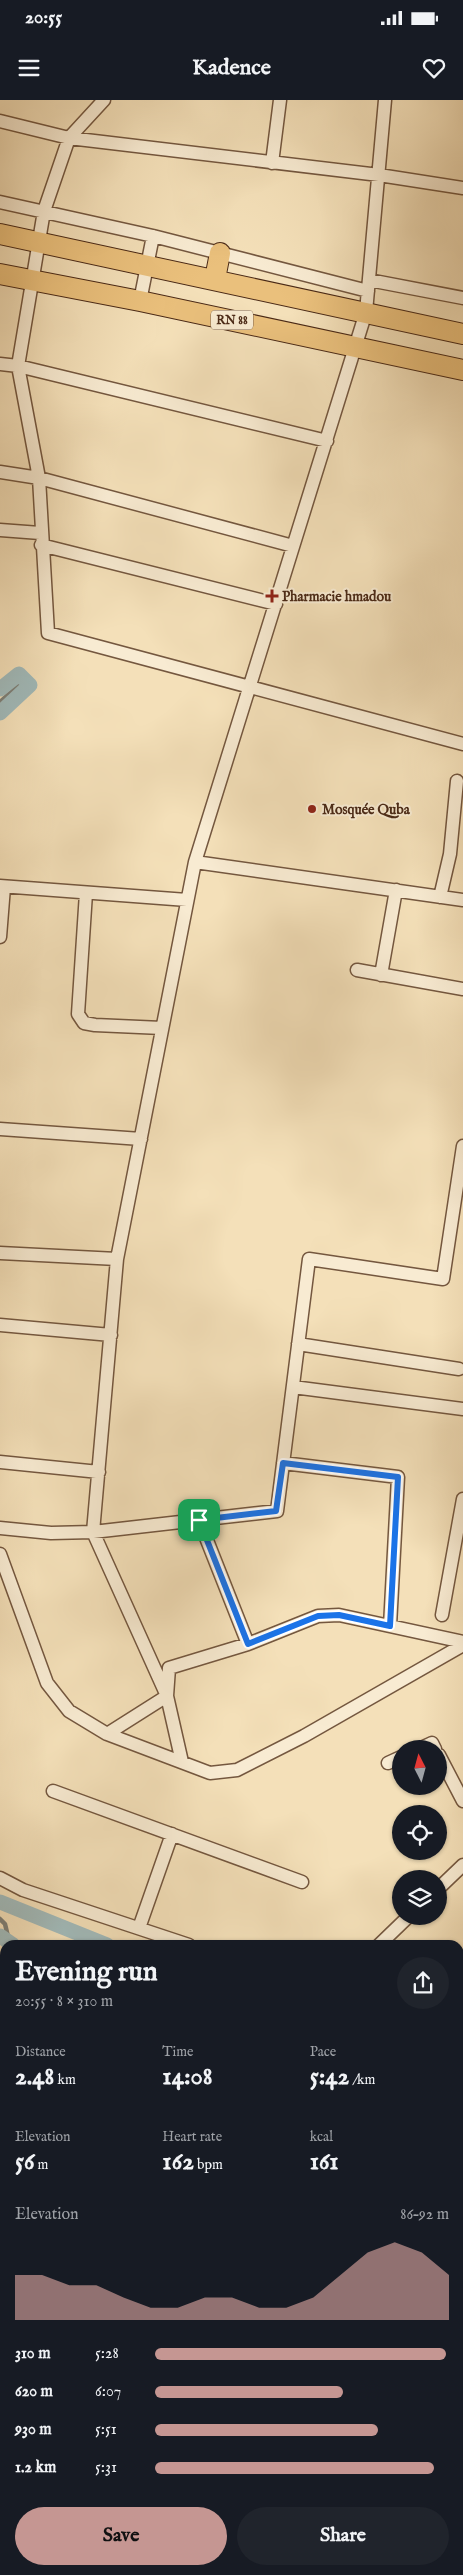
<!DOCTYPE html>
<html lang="en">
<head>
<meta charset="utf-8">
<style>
	body { margin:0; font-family:"IM FELL English",serif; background:#20242c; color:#f1f3f6; height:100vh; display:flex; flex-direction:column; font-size:19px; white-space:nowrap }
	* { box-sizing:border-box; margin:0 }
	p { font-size:16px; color:#9ea1a6 }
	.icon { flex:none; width:28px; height:28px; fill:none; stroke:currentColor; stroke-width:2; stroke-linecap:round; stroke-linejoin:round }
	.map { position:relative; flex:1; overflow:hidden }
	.drawer { position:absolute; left:0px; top:1840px; width:464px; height:635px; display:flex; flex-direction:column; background:#171b24; border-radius:15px 15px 0 0; box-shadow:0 1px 4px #0004 }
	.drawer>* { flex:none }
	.needle { width:32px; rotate:354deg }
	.tools { position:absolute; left:392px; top:1640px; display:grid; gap:10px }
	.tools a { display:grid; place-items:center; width:55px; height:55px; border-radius:50%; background:#171b24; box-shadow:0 1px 4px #0004; font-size:25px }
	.pin { position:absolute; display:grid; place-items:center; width:42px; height:42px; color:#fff; margin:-21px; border-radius:10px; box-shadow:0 2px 8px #0006 }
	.round { display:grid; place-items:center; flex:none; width:52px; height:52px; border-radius:26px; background:#20242c }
	.overview { display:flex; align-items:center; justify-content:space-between; height:85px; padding:0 15px }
	h1 { font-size:28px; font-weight:800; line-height:38px }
	.metrics { display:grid; grid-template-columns:repeat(3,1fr); gap:8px; height:85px; padding:5px 15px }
	.metrics div { display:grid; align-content:center }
	.metrics b { font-size:25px; font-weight:800 }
	.metrics small { font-size:14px; font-weight:400 }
	.metrics p { font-size:14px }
	.chart { height:140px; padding:10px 15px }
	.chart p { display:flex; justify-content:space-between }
	.chart svg { width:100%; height:90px; margin-top:5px; fill:#c59692; opacity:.7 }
	.cta { display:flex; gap:10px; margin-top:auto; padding:10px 15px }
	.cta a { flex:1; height:58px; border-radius:30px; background:#c59692; color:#111; font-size:20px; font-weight:800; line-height:58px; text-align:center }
	.cta a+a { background:#20242c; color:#f1f3f6 }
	ul { padding:0 15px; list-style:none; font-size:16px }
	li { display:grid; grid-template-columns:80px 60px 1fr; align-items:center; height:38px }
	li i { height:12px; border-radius:6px; background:#c59692 }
	.status { display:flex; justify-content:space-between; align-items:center; height:35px; padding:0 25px; background:#171b24; direction:ltr }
	.status svg { height:14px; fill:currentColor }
	header { display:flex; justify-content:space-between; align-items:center; height:65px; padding:0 15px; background:#171b24; font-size:22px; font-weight:800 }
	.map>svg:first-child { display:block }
</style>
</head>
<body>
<div class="status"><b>20:55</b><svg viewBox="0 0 49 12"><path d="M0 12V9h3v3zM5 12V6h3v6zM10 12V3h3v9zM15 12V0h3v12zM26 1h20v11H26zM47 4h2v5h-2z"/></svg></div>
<header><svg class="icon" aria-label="menu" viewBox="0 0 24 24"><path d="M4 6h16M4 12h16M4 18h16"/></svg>Kadence<svg class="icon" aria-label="heart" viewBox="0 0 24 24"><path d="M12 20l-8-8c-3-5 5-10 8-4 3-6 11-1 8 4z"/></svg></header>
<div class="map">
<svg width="463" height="2475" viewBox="0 0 463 2475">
	<rect width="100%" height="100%" fill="#f4e0b9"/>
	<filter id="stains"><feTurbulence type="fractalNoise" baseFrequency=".004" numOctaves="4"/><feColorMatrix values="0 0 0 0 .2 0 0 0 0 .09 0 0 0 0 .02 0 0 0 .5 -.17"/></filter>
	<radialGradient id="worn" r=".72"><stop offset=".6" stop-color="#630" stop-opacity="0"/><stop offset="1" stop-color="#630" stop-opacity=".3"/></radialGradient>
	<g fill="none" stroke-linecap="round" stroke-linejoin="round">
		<path stroke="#7e8078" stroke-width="4.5" d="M 0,602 L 19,585
			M 0,1819 L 5,1824 L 10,1845
			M 300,2470 L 308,2475"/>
		<path stroke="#a1baba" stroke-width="15" d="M 0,589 L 19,574 L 30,585 L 0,613
			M 0,1802 L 107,1845
			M 0,1836 L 13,1845
			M 459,1958 L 463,1959
			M 459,1997 L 463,1998"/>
		<g stroke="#74573f" stroke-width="15">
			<path id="street" d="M 104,0 L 69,38 L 44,111 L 18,266 L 39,378 L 48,533 L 463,644
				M 0,21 L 69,38 L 379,75 L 463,88
				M 272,63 L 280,0
				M 0,102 L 153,136 L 368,191
				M 369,180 L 463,198
				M 140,201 L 153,136
				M 0,264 L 18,266 L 327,341
				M 0,372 L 39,378 L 293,446
				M 0,430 L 40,433
				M 41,445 L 276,504
				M 195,762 L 463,800
				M 0,786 L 187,800
				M 86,793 L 78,914 L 84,923 L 95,925 L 162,928
				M 440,797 L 450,754 L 457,681
				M 0,837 L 4,787
				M 357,870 L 463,889
				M 381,875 L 396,790
				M 0,1029 L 141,1039
				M 0,1153 L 117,1159
				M 0,1225 L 111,1235
				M 298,1244 L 459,1269
				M 293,1287 L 463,1309
				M 0,1362 L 99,1372
				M 283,1363 L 398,1377 L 390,1526
				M 199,1420 L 248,1544
				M 0,1428 L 51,1433 L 93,1432 L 277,1411 L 309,1159 L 443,1179 L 463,1046
				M 0,1454 L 47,1583 L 69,1611 L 107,1634 L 210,1673 L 237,1670 L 304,1636 L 463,1545
				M 442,1515 L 463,1399
				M 107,1634 L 167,1596 L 169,1568 L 248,1544 L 318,1516 L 339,1515 L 463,1542
				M 419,1649 L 432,1643 L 435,1649
				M 439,1655 L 463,1701
				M 182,1662 L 167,1596 L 93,1432 L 117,1159 L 195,762 L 366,212 L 385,0
				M 388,1663 L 401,1657
				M 53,1691 L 302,1782
				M 0,1778 L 23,1790 L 189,1845
				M 439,1788 L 463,1765
				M 139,1828 L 172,1734
				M 379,1845 L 409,1816"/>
		</g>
		<g stroke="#4a2916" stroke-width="22">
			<path id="primary" d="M 0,134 L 463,234
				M 0,174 L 140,201 L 463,270
				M 215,179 L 220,153"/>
		</g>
		<use href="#street" stroke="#f8ebd2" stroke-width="12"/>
		<use href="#primary" stroke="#eac07c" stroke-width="20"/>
	</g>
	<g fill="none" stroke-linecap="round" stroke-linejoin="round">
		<g stroke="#fff" stroke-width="10">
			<path id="route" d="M 283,1363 L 398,1377 L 390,1526 L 339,1515 L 318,1516 L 248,1544 L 199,1420 L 276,1411 Z"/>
		</g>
		<use href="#route" stroke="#1a73e8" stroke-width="6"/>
	</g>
	<g fill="#8f2418" stroke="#f8ebd2" stroke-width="2">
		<path d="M269.5 488.5h5v5h5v5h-5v5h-5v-5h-5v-5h5z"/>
		<circle cx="312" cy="709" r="5"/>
	</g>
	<g text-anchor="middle" stroke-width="4" stroke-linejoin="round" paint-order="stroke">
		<rect fill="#f8ebd2" stroke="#7e634e" stroke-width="1" x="211" y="210.5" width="42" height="19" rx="4"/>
		<g font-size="12" font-weight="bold" fill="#4a2916">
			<text x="232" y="224">RN 88</text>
		</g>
		<g font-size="14" font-weight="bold" fill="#4a2916" stroke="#f8ebd2" text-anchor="start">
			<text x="282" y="501">Pharmacie hmadou</text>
			<text x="322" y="714">Mosquée Quba</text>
		</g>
	</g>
	<rect width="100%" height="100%" filter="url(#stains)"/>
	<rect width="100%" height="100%" fill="url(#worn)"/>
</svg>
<div class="tools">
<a><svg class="needle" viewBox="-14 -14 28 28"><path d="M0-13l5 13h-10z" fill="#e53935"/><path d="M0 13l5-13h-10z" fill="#9ea1a6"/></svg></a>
<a><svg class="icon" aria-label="locate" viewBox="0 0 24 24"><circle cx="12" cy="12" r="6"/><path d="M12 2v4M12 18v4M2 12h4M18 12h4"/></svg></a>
<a><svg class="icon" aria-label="layers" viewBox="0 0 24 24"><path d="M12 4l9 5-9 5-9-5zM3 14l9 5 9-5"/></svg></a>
</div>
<div class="pin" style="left:199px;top:1420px;background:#1e9e55"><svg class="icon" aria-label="arrive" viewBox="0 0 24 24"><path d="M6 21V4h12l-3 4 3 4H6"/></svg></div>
<section class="drawer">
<div class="overview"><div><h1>Evening run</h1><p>20:55 · 8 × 310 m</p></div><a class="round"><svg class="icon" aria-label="share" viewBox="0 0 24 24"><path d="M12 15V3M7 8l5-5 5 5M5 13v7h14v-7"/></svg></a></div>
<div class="metrics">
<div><p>Distance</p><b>2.48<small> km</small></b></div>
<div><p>Time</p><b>14:08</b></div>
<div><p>Pace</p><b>5:42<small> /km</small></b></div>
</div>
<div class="metrics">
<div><p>Elevation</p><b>56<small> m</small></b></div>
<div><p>Heart rate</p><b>162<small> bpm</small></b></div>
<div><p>kcal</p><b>161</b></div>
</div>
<div class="chart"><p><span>Elevation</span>86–92 m</p>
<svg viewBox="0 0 160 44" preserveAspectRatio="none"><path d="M0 44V22L10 22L20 27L30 27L40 33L50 38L60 38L70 33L80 33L90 38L100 38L110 33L120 22L130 11L140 6L150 11L160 22V44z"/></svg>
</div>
<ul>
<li><b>310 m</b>5:28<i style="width:99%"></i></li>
<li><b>620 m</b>6:07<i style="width:64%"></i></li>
<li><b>930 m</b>5:51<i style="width:76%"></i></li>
<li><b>1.2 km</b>5:31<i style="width:95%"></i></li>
</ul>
<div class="cta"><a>Save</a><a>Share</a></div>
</section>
</div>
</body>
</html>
